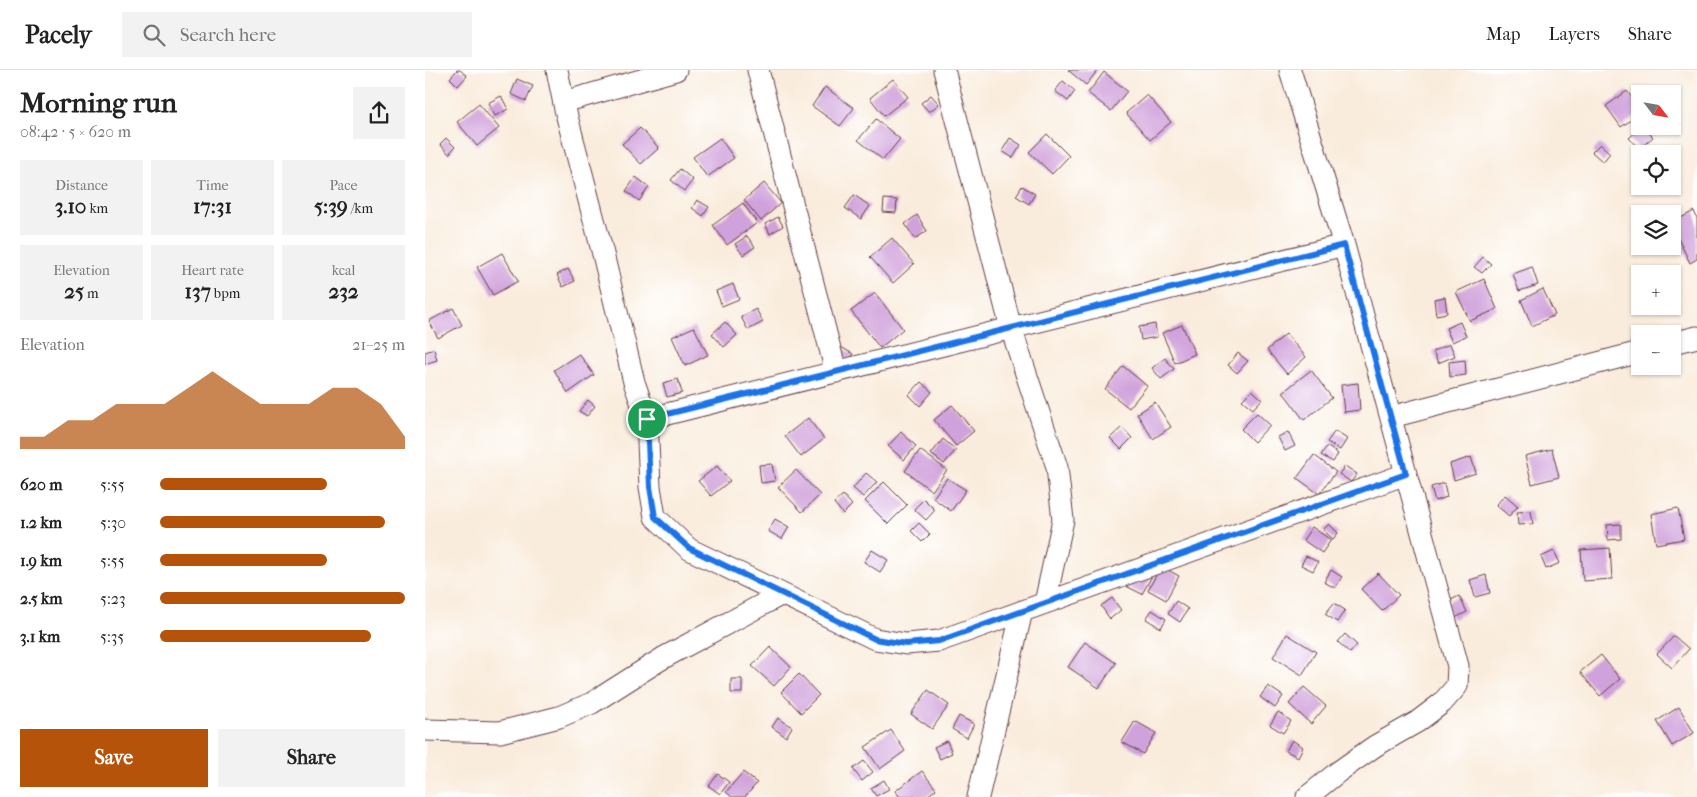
<!DOCTYPE html>
<html lang="en">
<head>
<meta charset="utf-8">
<style>
	body { margin:0; font-family:"IM FELL French Canon",serif; background:#f2f2f2; color:#222; height:100vh; display:flex; flex-direction:column; font-size:19px; white-space:nowrap }
	* { box-sizing:border-box; margin:0 }
	p { font-size:16px; color:#767676 }
	.icon { flex:none; width:28px; height:28px; fill:none; stroke:currentColor; stroke-width:2; stroke-linecap:round; stroke-linejoin:round }
	.map { position:relative; flex:1; overflow:hidden }
	.sheet { display:flex; flex-direction:column; background:#fff; width:425px }
	.sheet>* { flex:none }
	.needle { width:32px; rotate:121deg }
	.buttons { position:absolute; left:1206px; top:15px; display:grid; gap:10px }
	.buttons a { display:grid; place-items:center; width:50px; height:50px; border-radius:0px; background:#fff; box-shadow:0 1px 4px #0004; font-size:25px }
	.pin { position:absolute; display:grid; place-items:center; width:42px; height:42px; color:#fff; margin:-21px; border:2px solid #fff; border-radius:50%; box-shadow:0 1px 5px #0007 }
	.round { display:grid; place-items:center; flex:none; width:52px; height:52px; border-radius:0px; background:#f2f2f2 }
	.summary { display:flex; align-items:center; justify-content:space-between; height:85px; padding:0 20px }
	h1 { font-size:28px; font-weight:800; line-height:38px }
	.stats { display:grid; grid-template-columns:repeat(3,1fr); gap:8px; height:85px; padding:5px 20px }
	.stats div { display:grid; align-content:center; border-radius:0px; background:#f2f2f2; text-align:center }
	.stats b { font-size:21px; font-weight:800 }
	.stats small { font-size:14px; font-weight:400 }
	.stats p { font-size:14px }
	.chart { height:140px; padding:10px 20px }
	.chart p { display:flex; justify-content:space-between }
	.chart svg { width:100%; height:90px; margin-top:5px; fill:#b45309; opacity:.7 }
	.cta { display:flex; gap:10px; margin-top:auto; padding:10px 20px }
	.cta a { flex:1; height:58px; border-radius:0px; background:#b45309; color:#fff; font-size:20px; font-weight:800; line-height:58px; text-align:center }
	.cta a+a { background:#f2f2f2; color:#222 }
	ul { padding:0 20px; list-style:none; font-size:16px }
	li { display:grid; grid-template-columns:80px 60px 1fr; align-items:center; height:38px }
	li i { height:12px; border-radius:6px; background:#b45309 }
	header { display:flex; align-items:center; gap:30px; box-sizing:border-box; height:70px; padding:0 25px; background:#fff; border-bottom:1px solid #e0e0e0 }
	header strong { font-size:24px }
	nav { display:flex; gap:28px; margin-inline-start:auto; font-size:18px }
	.search { width:350px; height:45px; background:#f2f2f2; display:flex; align-items:center; gap:12px; box-sizing:border-box; padding:0 18px; border-radius:0px; color:#767676; font-size:19px }
	main { display:flex; flex:1; min-height:0 }
	.map>svg:first-child { display:block }
</style>
</head>
<body>
<header>
<strong>Pacely</strong>
<div class="search"><svg class="icon" aria-label="search" viewBox="0 0 24 24"><circle cx="10" cy="10" r="6"/><path d="M15 15l6 6"/></svg>Search here</div>
<nav><a>Map</a><a>Layers</a><a>Share</a></nav>
</header>
<main>
<section class="sheet">
<div class="summary"><div><h1>Morning run</h1><p>08:42 · 5 × 620 m</p></div><a class="round"><svg class="icon" aria-label="share" viewBox="0 0 24 24"><path d="M12 15V3M7 8l5-5 5 5M5 13v7h14v-7"/></svg></a></div>
<div class="stats">
<div><p>Distance</p><b>3.10<small> km</small></b></div>
<div><p>Time</p><b>17:31</b></div>
<div><p>Pace</p><b>5:39<small> /km</small></b></div>
</div>
<div class="stats">
<div><p>Elevation</p><b>25<small> m</small></b></div>
<div><p>Heart rate</p><b>137<small> bpm</small></b></div>
<div><p>kcal</p><b>232</b></div>
</div>
<div class="chart"><p><span>Elevation</span>21–25 m</p>
<svg viewBox="0 0 160 44" preserveAspectRatio="none"><path d="M0 44V38L10 38L20 30L30 30L40 22L50 22L60 22L70 14L80 6L90 14L100 22L110 22L120 22L130 14L140 14L150 22L160 38V44z"/></svg>
</div>
<ul>
<li><b>620 m</b>5:55<i style="width:68%"></i></li>
<li><b>1.2 km</b>5:30<i style="width:92%"></i></li>
<li><b>1.9 km</b>5:55<i style="width:68%"></i></li>
<li><b>2.5 km</b>5:23<i style="width:100%"></i></li>
<li><b>3.1 km</b>5:35<i style="width:86%"></i></li>
</ul>
<div class="cta"><a>Save</a><a>Share</a></div>
</section>
<div class="map">
<svg width="1272" height="727" viewBox="0 0 1272 727">
	<rect width="100%" height="100%" fill="#fff"/>
	<filter id="ink" filterUnits="userSpaceOnUse"><feTurbulence type="fractalNoise" baseFrequency=".02" numOctaves="2"/><feDisplacementMap in="SourceGraphic" scale="10" xChannelSelector="R" yChannelSelector="G"/><feConvolveMatrix kernelMatrix="1 2 1 2 8 2 1 2 1" color-interpolation-filters="sRGB"/></filter>
	<filter id="wash" filterUnits="userSpaceOnUse"><feTurbulence type="fractalNoise" baseFrequency=".0096" numOctaves="4" result="noise"/><feDisplacementMap in="SourceGraphic" scale="20" xChannelSelector="R" yChannelSelector="G"/><feGaussianBlur stdDeviation="1.12" result="paint"/><feColorMatrix in="noise" values="0 0 0 0 0 0 0 0 0 0 0 0 0 0 0 0 0 1.4 0 .05"/><feComposite in="paint" operator="in"/></filter>
	<g filter="url(#wash)">
		<rect width="100%" height="100%" fill="#f9ecdc"/>
		<g id="blocks">
			<path fill="#d0a2db" d="M 32,0 L 35,0 L 42,6 L 33,16 L 25,8 Z
				M 643,0 L 673,0 L 661,15 Z
				M 679,2 L 702,21 L 686,41 L 663,23 Z
				M 92,9 L 108,16 L 101,31 L 86,24 Z
				M 468,9 L 483,27 L 459,46 L 445,28 Z
				M 638,11 L 650,21 L 643,31 L 630,21 Z
				M 400,17 L 429,38 L 415,56 L 387,36 Z
				M 1202,21 L 1215,39 L 1215,44 L 1196,57 L 1181,36 Z
				M 506,25 L 514,34 L 504,42 L 496,33 Z
				M 722,25 L 746,52 L 725,70 L 701,43 Z
				M 76,26 L 83,39 L 70,46 L 63,33 Z
				M 54,34 L 74,58 L 52,76 L 32,52 Z
				M 451,49 L 475,69 L 458,90 L 433,70 Z
				M 1217,56 L 1228,67 L 1214,79 L 1204,68 Z
				M 215,58 L 234,78 L 216,94 L 197,74 Z
				M 622,64 L 644,86 L 627,104 L 604,82 Z
				M 21,68 L 30,77 L 24,84 L 15,74 Z
				M 295,68 L 309,88 L 282,107 L 268,87 Z
				M 585,68 L 596,75 L 588,88 L 577,81 Z
				M 1175,74 L 1185,83 L 1178,92 L 1167,82 Z
				M 255,99 L 268,110 L 259,121 L 246,110 Z
				M 211,107 L 224,117 L 214,131 L 201,121 Z
				M 339,113 L 356,133 L 336,151 L 319,130 Z
				M 597,116 L 610,124 L 604,134 L 591,126 Z
				M 429,125 L 445,136 L 436,149 L 420,138 Z
				M 459,129 L 472,130 L 471,143 L 458,142 Z
				M 272,130 L 284,137 L 278,146 L 267,138 Z
				M 318,133 L 332,153 L 302,175 L 288,155 Z
				M 1269,141 L 1272,148 L 1272,189 L 1265,193 L 1248,158 L 1248,152 Z
				M 492,145 L 502,161 L 490,169 L 480,154 Z
				M 353,147 L 358,156 L 345,164 L 340,154 Z
				M 322,166 L 330,177 L 318,185 L 310,174 Z
				M 467,168 L 489,194 L 468,213 L 445,187 Z
				M 77,183 L 93,211 L 68,225 L 52,197 Z
				M 1058,187 L 1066,194 L 1057,203 L 1049,197 Z
				M 1107,197 L 1113,215 L 1094,221 L 1088,204 Z
				M 143,199 L 150,211 L 138,217 L 132,205 Z
				M 1059,209 L 1072,239 L 1045,251 L 1031,222 Z
				M 308,214 L 314,229 L 297,236 L 291,221 Z
				M 1118,219 L 1130,245 L 1107,256 L 1096,230 Z
				M 450,223 L 478,259 L 455,278 L 426,241 Z
				M 1020,227 L 1022,243 L 1011,245 L 1009,229 Z
				M 28,238 L 37,255 L 13,268 L 4,251 Z
				M 331,239 L 338,252 L 323,260 L 316,247 Z
				M 300,252 L 312,265 L 299,277 L 287,264 Z
				M 1035,252 L 1041,266 L 1027,272 L 1021,258 Z
				M 730,254 L 732,267 L 716,270 L 714,257 Z
				M 757,255 L 770,284 L 750,293 L 737,263 Z
				M 269,257 L 283,285 L 260,296 L 247,267 Z
				M 861,264 L 881,287 L 862,304 L 842,280 Z
				M 1025,274 L 1030,286 L 1013,293 L 1008,281 Z
				M 414,276 L 428,284 L 423,293 L 409,285 Z
				M 9,279 L 12,290 L 0,294 L 0,282 Z
				M 813,283 L 823,291 L 812,303 L 803,295 Z
				M 154,284 L 169,305 L 143,323 L 129,300 Z
				M 740,288 L 749,299 L 736,309 L 727,298 Z
				M 1040,290 L 1041,305 L 1025,307 L 1024,292 Z
				M 698,296 L 722,316 L 704,338 L 680,319 Z
				M 886,300 L 907,328 L 879,350 L 858,322 Z
				M 253,309 L 257,323 L 242,327 L 238,313 Z
				M 496,312 L 507,322 L 495,336 L 484,325 Z
				M 933,313 L 935,340 L 919,342 L 916,315 Z
				M 827,320 L 837,329 L 828,339 L 817,330 Z
				M 163,330 L 170,336 L 162,346 L 154,341 Z
				M 730,332 L 746,357 L 728,369 L 712,344 Z
				M 527,335 L 549,361 L 531,376 L 509,350 Z
				M 832,343 L 845,355 L 829,372 L 816,359 Z
				M 383,348 L 399,369 L 376,387 L 360,366 Z
				M 697,357 L 707,368 L 696,379 L 685,368 Z
				M 910,361 L 922,369 L 915,380 L 902,372 Z
				M 476,362 L 491,376 L 479,390 L 463,376 Z
				M 863,362 L 870,376 L 860,381 L 853,367 Z
				M 518,369 L 531,380 L 519,394 L 506,384 Z
				M 902,376 L 913,384 L 908,392 L 896,385 Z
				M 1127,379 L 1134,407 L 1107,414 L 1100,386 Z
				M 495,380 L 522,400 L 507,421 L 480,401 Z
				M 889,385 L 911,402 L 894,424 L 872,408 Z
				M 1046,387 L 1051,403 L 1029,410 L 1025,394 Z
				M 347,394 L 350,411 L 336,413 L 334,395 Z
				M 292,396 L 305,411 L 286,426 L 273,411 Z
				M 920,396 L 932,404 L 926,412 L 914,404 Z
				M 371,400 L 395,425 L 377,442 L 353,417 Z
				M 441,403 L 452,412 L 438,427 L 428,418 Z
				M 522,408 L 541,420 L 526,441 L 508,428 Z
				M 459,412 L 482,435 L 463,454 L 440,431 Z
				M 1019,413 L 1022,427 L 1010,431 L 1006,417 Z
				M 418,425 L 427,435 L 418,444 L 409,433 Z
				M 1080,425 L 1093,436 L 1084,446 L 1071,435 Z
				M 499,429 L 510,440 L 501,450 L 489,439 Z
				M 1253,438 L 1259,469 L 1231,474 L 1226,444 Z
				M 1106,441 L 1108,454 L 1093,455 L 1092,442 Z
				M 350,449 L 364,457 L 357,469 L 343,461 Z
				M 494,453 L 505,464 L 497,472 L 486,461 Z
				M 904,454 L 913,463 L 908,469 L 898,460 Z
				M 1196,454 L 1196,469 L 1183,470 L 1182,455 Z
				M 887,457 L 906,470 L 897,483 L 878,470 Z
				M 1185,478 L 1187,509 L 1158,511 L 1156,480 Z
				M 447,480 L 463,490 L 455,502 L 439,492 Z
				M 1129,481 L 1135,493 L 1121,499 L 1116,487 Z
				M 881,486 L 893,492 L 888,501 L 876,495 Z
				M 736,496 L 754,506 L 741,530 L 723,520 Z
				M 712,497 L 727,506 L 717,524 L 701,516 Z
				M 906,500 L 917,507 L 910,518 L 899,512 Z
				M 953,503 L 974,525 L 957,541 L 936,519 Z
				M 1061,505 L 1065,523 L 1050,527 L 1045,510 Z
				M 1034,526 L 1042,542 L 1028,549 L 1020,533 Z
				M 687,528 L 696,540 L 685,549 L 676,536 Z
				M 751,531 L 763,539 L 755,552 L 743,544 Z
				M 909,533 L 920,540 L 912,552 L 900,544 Z
				M 727,540 L 741,549 L 736,558 L 721,549 Z
				M 862,564 L 891,582 L 877,605 L 848,587 Z
				M 920,564 L 932,575 L 925,583 L 913,572 Z
				M 1249,566 L 1264,579 L 1247,598 L 1232,584 Z
				M 660,572 L 691,593 L 674,618 L 643,597 Z
				M 345,577 L 366,597 L 349,616 L 327,596 Z
				M 1176,585 L 1195,609 L 1175,626 L 1155,602 Z
				M 374,604 L 394,625 L 376,643 L 356,622 Z
				M 306,609 L 317,609 L 317,623 L 306,623 Z
				M 843,616 L 858,626 L 850,638 L 835,627 Z
				M 879,617 L 901,636 L 886,654 L 864,634 Z
				M 503,620 L 524,635 L 507,659 L 486,644 Z
				M 1254,637 L 1269,663 L 1247,676 L 1232,651 Z
				M 853,642 L 866,651 L 858,663 L 845,655 Z
				M 534,646 L 549,654 L 542,668 L 527,659 Z
				M 353,648 L 367,657 L 361,667 L 347,657 Z
				M 710,651 L 731,663 L 718,684 L 697,672 Z
				M 466,660 L 480,681 L 455,699 L 440,677 Z
				M 867,670 L 878,677 L 873,687 L 861,681 Z
				M 522,671 L 527,683 L 515,689 L 509,677 Z
				M 439,691 L 448,702 L 437,711 L 428,699 Z
				M 497,701 L 511,719 L 501,727 L 475,727 L 470,721 Z
				M 318,702 L 332,713 L 320,727 L 307,727 L 301,722 Z
				M 293,704 L 304,712 L 295,724 L 284,716 Z
				M 459,710 L 464,719 L 451,726 L 446,718 Z"/>
		</g>
	</g>
	<g filter="url(#ink)">
		<use href="#blocks" fill-opacity="0" stroke="#643e46" stroke-width="1"/>
		<g fill="none" stroke-linecap="round" stroke-linejoin="round">
			<g stroke="#643e46" stroke-width="23">
				<path id="minor" d="M 132,0 L 140,39 L 178,184 L 209,312 L 222,349 L 225,417 L 230,447 L 264,479 L 450,569 L 481,574 L 514,571 L 981,404
					M 333,0 L 411,302
					M 519,0 L 586,258 L 632,397 L 638,450 L 620,533
					M 865,0 L 919,175 L 1033,596 L 1032,616 L 1017,633 L 992,652 L 950,676 L 913,702 L 882,727
					M 139,32 L 251,0
					M 1248,273 L 1272,267
					M 966,347 L 1215,282
					M 222,349 L 919,175
					M 0,660 L 75,662 L 134,647 L 167,633 L 238,588 L 357,524
					M 553,727 L 597,541"/>
			</g>
			<use href="#minor" stroke="#fff" stroke-width="21"/>
		</g>
	</g>
	<g fill="none" stroke-linecap="round" stroke-linejoin="round" filter="url(#ink)">
		<g stroke="#fff" stroke-width="10">
			<path id="route" d="M 919,175 L 981,404 L 514,571 L 481,574 L 450,569 L 264,478 L 230,447 L 225,417 L 222,349 Z"/>
		</g>
		<use href="#route" stroke="#1a73e8" stroke-width="6"/>
	</g>
</svg>
<div class="buttons">
<a><svg class="needle" viewBox="-14 -14 28 28"><path d="M0-13l5 13h-10z" fill="#e53935"/><path d="M0 13l5-13h-10z" fill="#767676"/></svg></a>
<a><svg class="icon" aria-label="locate" viewBox="0 0 24 24"><circle cx="12" cy="12" r="6"/><path d="M12 2v4M12 18v4M2 12h4M18 12h4"/></svg></a>
<a><svg class="icon" aria-label="layers" viewBox="0 0 24 24"><path d="M12 4l9 5-9 5-9-5zM3 14l9 5 9-5"/></svg></a>
<a>+</a>
<a>−</a>
</div>
<div class="pin" style="left:222px;top:349px;background:#1e9e55"><svg class="icon" aria-label="arrive" viewBox="0 0 24 24"><path d="M6 21V4h12l-3 4 3 4H6"/></svg></div>
</div>
</main>
</body>
</html>
